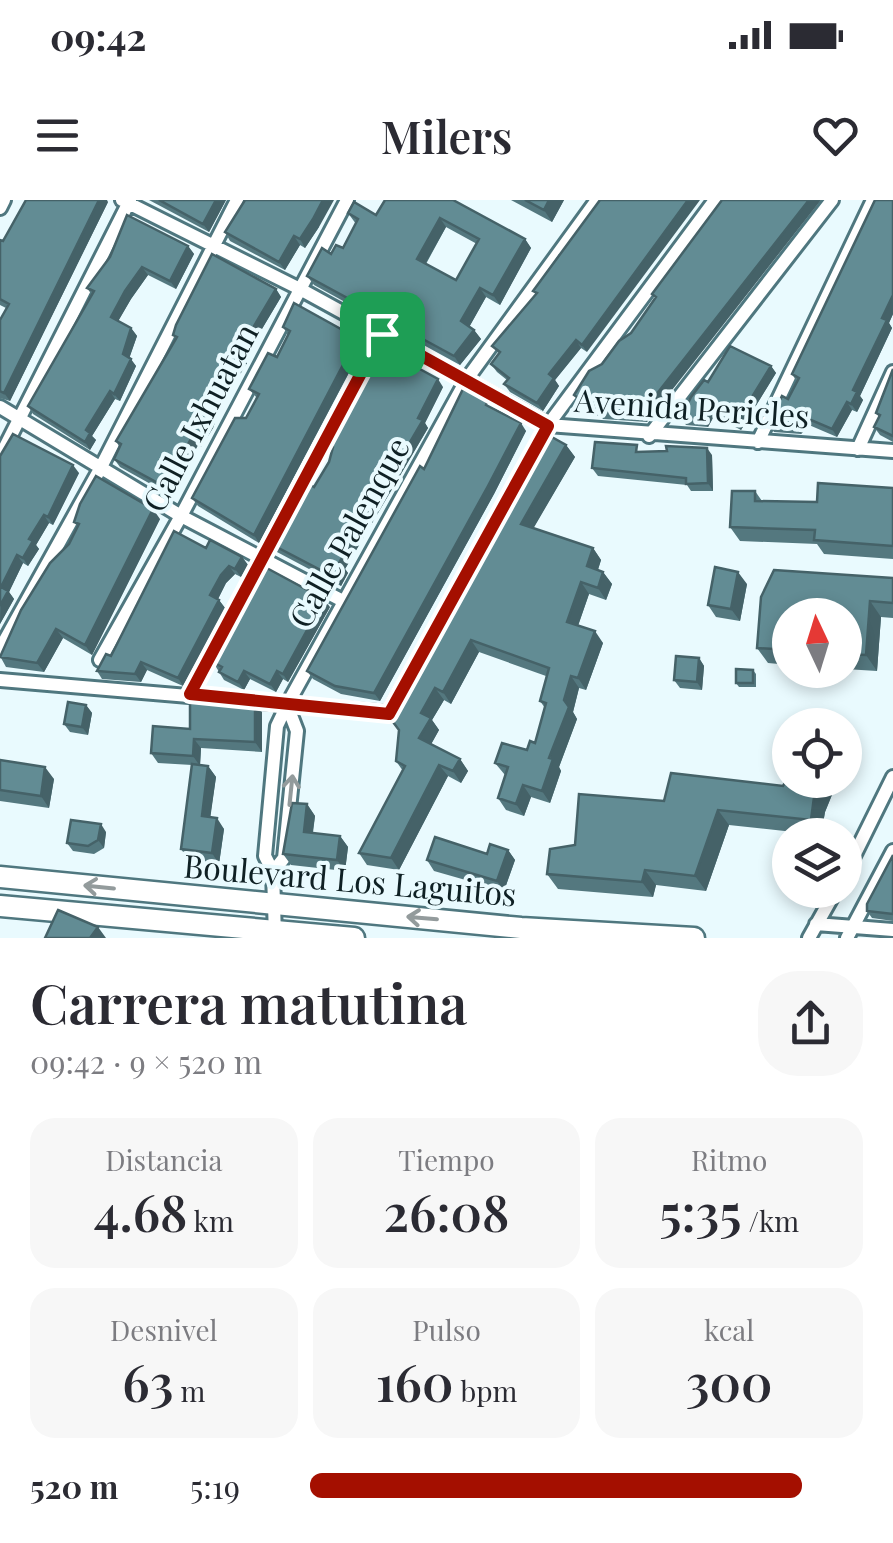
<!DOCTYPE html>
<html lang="es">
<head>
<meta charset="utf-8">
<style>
	body { margin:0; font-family:"Playfair Display",serif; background:#f7f7f7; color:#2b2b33; height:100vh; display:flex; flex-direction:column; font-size:38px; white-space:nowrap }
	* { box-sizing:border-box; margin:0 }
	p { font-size:32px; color:#7c7c81 }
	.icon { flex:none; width:55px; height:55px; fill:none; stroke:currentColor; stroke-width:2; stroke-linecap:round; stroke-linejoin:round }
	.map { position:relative; height:738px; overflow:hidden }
	.details { display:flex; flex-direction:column; background:#fff; flex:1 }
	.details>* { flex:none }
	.needle { width:65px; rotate:356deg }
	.tools { position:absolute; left:772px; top:398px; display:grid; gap:20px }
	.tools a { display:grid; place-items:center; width:90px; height:90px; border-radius:50%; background:#fff; box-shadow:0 5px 15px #0003; font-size:50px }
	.pin { position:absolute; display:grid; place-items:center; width:85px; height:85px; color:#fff; margin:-42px; border-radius:20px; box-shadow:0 5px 15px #0006 }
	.round { display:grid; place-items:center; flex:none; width:105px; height:105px; border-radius:40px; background:#f7f7f7 }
	.summary { display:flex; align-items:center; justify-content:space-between; height:170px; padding:0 30px }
	h1 { font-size:55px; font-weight:600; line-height:75px }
	.figures { display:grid; grid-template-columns:repeat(3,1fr); gap:15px; height:170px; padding:10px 30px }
	.figures div { display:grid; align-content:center; border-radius:25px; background:#f7f7f7; text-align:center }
	.figures b { font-size:50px; font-weight:600 }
	.figures small { font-size:28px; font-weight:400 }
	.figures p { font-size:28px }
	ul { padding:0 30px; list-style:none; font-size:32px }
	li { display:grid; grid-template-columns:160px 120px 1fr; align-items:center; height:75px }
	li i { height:25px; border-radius:12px; background:#a40f00 }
	.status { display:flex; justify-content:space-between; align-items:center; height:70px; padding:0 50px; background:#fff; direction:ltr }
	.status svg { height:28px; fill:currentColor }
	header { display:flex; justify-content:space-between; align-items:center; height:130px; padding:0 30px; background:#fff; font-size:45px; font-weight:600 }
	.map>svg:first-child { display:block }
</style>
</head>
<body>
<div class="status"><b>09:42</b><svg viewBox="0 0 49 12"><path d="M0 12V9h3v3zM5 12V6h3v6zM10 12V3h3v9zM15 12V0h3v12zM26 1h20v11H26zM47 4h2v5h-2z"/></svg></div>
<header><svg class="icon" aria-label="menu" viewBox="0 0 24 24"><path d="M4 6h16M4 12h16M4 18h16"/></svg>Milers<svg class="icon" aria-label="heart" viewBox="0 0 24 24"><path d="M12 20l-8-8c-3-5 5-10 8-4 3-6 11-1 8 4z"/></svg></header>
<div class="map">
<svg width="893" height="738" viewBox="0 0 893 738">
	<rect width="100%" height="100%" fill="#e9fafe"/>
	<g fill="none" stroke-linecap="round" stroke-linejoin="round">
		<g stroke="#4f777f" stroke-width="18">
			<path id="minor" d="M 122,0 L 300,89 L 548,225 L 893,251
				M 0,8 L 4,0
				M 0,207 L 181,316 L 343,401
				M 649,236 L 832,0
				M 758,242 L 873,0
				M 858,249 L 893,172
				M 0,257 L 130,0
				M 516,284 L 548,225 L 715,0
				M 0,449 L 100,269 L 237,0
				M 100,460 L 181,316 L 347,0
				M 0,480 L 389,513 L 453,398
				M 190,494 L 382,134
				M 273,672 L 265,656 L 277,526 L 287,505 L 467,179 L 597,0
				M 845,674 L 893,577
				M 816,724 L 893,730
				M 275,736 L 273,672 L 284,658 L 297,531 L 287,505
				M 809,738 L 836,690
				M 847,738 L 893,651"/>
		</g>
		<g stroke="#4f777f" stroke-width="25">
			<path id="primary" d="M 0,677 L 521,728 L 694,738
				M 0,706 L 354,738"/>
		</g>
		<use href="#minor" stroke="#fff" stroke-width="12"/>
		<use href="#primary" stroke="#fff" stroke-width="20"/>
	</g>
	<path fill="#54787f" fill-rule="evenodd" d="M 149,0 L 226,0 L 209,32 Z
		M 385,0 L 525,39 L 531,48 L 500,105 L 486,97 L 469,127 L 474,130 L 481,139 L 460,165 L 314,85 L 307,76 L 331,54 L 343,48 L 356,24 L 348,13 L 376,15 ZM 446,27 L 477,44 L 456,80 L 426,64 Z
		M 511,0 L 564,0 L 552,22 Z
		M 722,0 L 647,222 L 603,219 L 599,213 L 598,216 L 580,203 L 574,195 L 631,133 L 655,98 L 652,94 Z
		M 893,0 L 893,114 L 889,123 L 892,128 L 860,196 L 863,200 L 857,212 L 852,210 L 837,237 L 809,225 L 801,234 L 774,232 L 768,224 L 788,199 L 797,182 L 792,174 Z
		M 108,2 L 10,201 L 0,198 L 0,120 L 6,108 L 0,105 L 0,40 L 3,41 Z
		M 319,27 L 305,48 L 300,45 L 285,70 L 230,41 L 225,32 Z
		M 188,46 L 194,54 L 176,89 L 148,75 L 131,99 L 118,121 L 131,128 L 137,136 L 129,158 L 136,166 L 120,201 L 115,199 L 92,236 L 96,240 L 90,250 L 33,214 L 28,206 L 92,95 L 87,88 Z
		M 559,54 L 587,152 L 581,148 L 555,180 L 559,186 L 543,211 L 510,192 L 504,184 L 507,180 L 497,172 L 491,164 L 499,154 L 492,146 L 536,94 L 533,91 Z
		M 276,89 L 281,97 L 244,159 L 247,163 L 241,173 L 234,182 L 229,180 L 216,206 L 219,210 L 213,228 L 201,247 L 198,245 L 185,269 L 187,272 L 174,297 L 120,267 L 114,259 L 120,248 L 116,241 L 176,139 L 173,135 Z
		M 283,127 L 363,146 L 259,343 L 198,306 L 192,298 L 246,218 L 257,198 L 249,189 L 277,157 L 288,135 Z
		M 771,166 L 776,173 L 741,230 L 714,216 L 708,227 L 686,225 L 681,218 Z
		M 893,169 L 893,242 L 880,235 L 874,227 L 879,217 L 876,213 Z
		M 443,187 L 425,223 L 428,228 L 345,369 L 348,373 L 341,386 L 277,352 L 271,344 L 314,287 L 329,262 L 332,250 L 328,244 L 356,200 L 352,194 Z
		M 494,209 L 526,231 L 494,294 L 380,501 L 341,494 L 313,479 L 307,471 L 424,269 Z
		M 566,245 L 575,257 L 533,328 L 593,348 L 601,360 L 598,370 L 603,372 L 612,384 L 606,400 L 589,394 L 578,426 L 603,443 L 586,490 L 579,488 L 573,512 L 577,519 L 559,567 L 561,571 L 550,603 L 531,597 L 524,616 L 506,610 L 498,598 L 505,575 L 495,563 L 527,550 L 535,543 L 545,508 L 540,501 L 546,476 L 479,452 L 451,504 L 444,500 L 432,520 L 439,530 L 431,544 L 460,559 L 468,571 L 461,583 L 448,576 L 399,670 L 367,665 L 359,653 L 403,571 L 396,561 L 405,491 L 401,486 L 430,441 L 528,274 Z
		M 642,252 L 712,255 L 713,291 L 691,291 L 687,285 L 598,276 L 592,268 Z
		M 0,256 L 79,273 L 53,325 L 49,323 L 36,345 L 39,349 L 28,366 L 23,363 L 9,392 L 14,399 L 0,424 Z
		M 893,288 L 893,359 L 824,354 L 817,344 L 740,341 L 730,327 L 755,291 L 762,301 L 817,302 Z
		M 160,319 L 92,455 L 63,438 L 44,472 L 6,467 L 0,456 L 69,344 L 78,327 L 74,322 Z
		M 206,348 L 242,357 L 248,365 L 241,377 L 235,374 L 226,383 L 218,399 L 225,408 L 183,486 L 147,470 L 141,482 L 102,479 L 97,471 Z
		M 774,370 L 893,378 L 893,418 L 881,417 L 877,471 L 845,469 L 845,415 L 790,415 L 790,465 L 768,463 L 757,448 L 761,397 Z
		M 747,384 L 740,421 L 716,417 L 708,405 Z
		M 330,407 L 288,482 L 283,479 L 276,492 L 250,479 L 244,490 L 224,480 L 213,462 Z
		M 699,458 L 704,466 L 702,490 L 680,488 L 674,480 Z
		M 753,470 L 756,474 L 756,487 L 739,487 L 736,483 Z
		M 86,505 L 92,513 L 88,535 L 70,532 L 64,524 Z
		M 262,512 L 262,552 L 201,548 L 200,565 L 208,566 L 216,577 L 210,617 L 224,629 L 219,664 L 188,659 L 181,649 L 192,565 L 158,563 L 151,553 L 190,529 Z
		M 0,560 L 54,579 L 49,608 L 0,601 Z
		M 790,580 L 838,580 L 825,612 L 821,635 L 729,625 L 706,691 L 656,685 L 653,697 L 558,689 L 547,674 L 575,645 L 664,601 L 783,586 Z
		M 307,604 L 315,616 L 313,633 L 340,636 L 348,647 L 345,671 L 291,665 L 283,654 Z
		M 106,632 L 104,648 L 94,654 L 73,651 L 67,643 Z
		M 508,650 L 515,660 L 504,691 L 434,671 L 427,660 L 487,654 Z
		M 893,655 L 893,721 L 872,718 L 867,711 Z"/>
	<path fill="#456268" d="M 99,0 L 107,0 L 108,2 L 10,201 L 4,193 Z
		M 216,0 L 226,0 L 209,32 L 203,24 Z
		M 323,0 L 334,0 L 319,27 L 305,48 L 300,39 Z
		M 549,0 L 564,0 L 552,22 L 544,10 Z
		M 688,0 L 700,0 L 587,152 L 582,145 Z
		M 809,0 L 821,0 L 647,222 L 641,214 Z
		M 440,18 L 446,27 L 423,68 L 417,59 Z
		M 294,36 L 300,45 L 285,70 L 279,62 Z
		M 525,39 L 531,48 L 500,105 L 493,95 Z
		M 188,46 L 194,54 L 176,89 L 170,81 Z
		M 142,67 L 148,75 L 131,99 L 116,125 L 111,117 L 125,91 Z
		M 480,88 L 486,97 L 467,131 L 461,121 Z
		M 276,89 L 281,97 L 244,159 L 247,163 L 234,182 L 228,174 L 238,153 Z
		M 893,95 L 893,114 L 889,123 L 892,128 L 860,196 L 863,200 L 857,212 L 851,204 L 853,190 L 882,118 Z
		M 131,128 L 137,136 L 128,162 L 123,154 Z
		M 474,130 L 481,139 L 460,165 L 454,156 Z
		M 357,138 L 363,146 L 259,343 L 254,335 Z
		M 576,140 L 581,148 L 555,180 L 559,186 L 543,211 L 537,203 L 549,174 Z
		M 131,159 L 136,166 L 120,201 L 114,194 Z
		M 771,166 L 776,173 L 741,230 L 736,223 Z
		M 224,171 L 229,180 L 216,206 L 219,210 L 213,228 L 201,247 L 195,239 L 209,200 Z
		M 438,179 L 443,187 L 425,223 L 428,228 L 345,369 L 348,373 L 341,386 L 336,378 L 339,363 L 418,218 Z
		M 110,191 L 115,199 L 92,236 L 96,240 L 90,250 L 85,242 L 86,230 Z
		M 599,196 L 598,211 L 599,213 L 598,216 L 592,208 Z
		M 847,202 L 852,210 L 837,237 L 832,229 Z
		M 709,209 L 714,216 L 708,227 L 703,220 Z
		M 804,217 L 809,225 L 801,234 L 796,226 Z
		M 521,223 L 526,231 L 494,294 L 380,501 L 374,493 Z
		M 192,237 L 198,245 L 185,269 L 187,272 L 174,297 L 169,289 L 178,262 Z
		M 566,245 L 575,257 L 529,336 L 521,324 Z
		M 707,248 L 712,255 L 713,291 L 708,283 Z
		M 73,265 L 79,273 L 53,325 L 48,317 Z
		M 153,309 L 160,319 L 92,455 L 85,445 Z
		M 44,315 L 49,323 L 36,345 L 39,349 L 28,366 L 23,358 L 29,339 Z
		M 593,348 L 601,360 L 595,378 L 587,366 Z
		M 17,355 L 23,363 L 9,392 L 14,399 L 0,424 L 1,387 Z
		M 242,357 L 248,365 L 241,377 L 235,369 Z
		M 229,366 L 235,374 L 226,383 L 216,403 L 210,395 L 221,375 Z
		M 603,372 L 612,384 L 606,400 L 598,388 Z
		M 738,372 L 747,384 L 740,421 L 731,409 Z
		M 581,382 L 589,394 L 575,434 L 567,422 Z
		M 324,399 L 330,407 L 288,482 L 283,474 Z
		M 219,400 L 225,408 L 183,486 L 178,478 Z
		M 870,401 L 881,417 L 877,471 L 866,455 Z
		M 56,429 L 63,438 L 44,472 L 37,463 Z
		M 595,431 L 603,443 L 586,490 L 578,478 Z
		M 471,440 L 479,452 L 451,504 L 443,492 Z
		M 699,458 L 704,466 L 702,490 L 697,482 Z
		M 141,462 L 147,470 L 141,482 L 135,474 Z
		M 244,471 L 250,479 L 244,490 L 238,482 Z
		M 277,471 L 283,479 L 276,492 L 270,484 Z
		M 571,476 L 579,488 L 573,512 L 577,519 L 559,567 L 561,571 L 550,603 L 542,591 Z
		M 435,488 L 444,500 L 432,520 L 439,530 L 428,550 L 419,538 L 421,513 Z
		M 255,503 L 262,512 L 262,552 L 255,542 Z
		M 86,505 L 92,513 L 88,535 L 82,527 Z
		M 194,539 L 201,548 L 200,566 L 193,556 Z
		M 460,559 L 468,571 L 461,583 L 453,571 Z
		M 439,565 L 448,576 L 399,670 L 391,658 Z
		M 208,566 L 216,577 L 209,627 L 202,616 Z
		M 45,567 L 54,579 L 49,608 L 41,596 Z
		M 821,580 L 838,580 L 825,612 L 821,635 L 811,620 L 814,597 Z
		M 523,585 L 531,597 L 524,616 L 516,604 Z
		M 307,604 L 315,616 L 311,643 L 304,632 Z
		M 718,610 L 729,625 L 706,691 L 695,676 Z
		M 217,618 L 224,629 L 219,664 L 212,653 Z
		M 101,624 L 106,632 L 104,648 L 98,640 Z
		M 340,636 L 348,647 L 345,671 L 337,660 Z
		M 508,650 L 515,660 L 504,691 L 497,681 Z
		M 645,670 L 656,685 L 653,697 L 642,682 Z
		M 98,727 L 106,738 L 90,738 Z"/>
	<path fill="#628c94" stroke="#456268" stroke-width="2.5" fill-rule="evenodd" d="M 26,0 L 99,0 L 4,193 L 0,191 L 0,120 L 9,104 L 0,99 L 0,40 L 3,41 Z
		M 159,0 L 216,0 L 203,24 Z
		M 245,0 L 323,0 L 313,19 L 300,39 L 294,36 L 279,62 L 225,32 Z
		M 385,0 L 453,0 L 525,39 L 493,95 L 480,88 L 461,121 L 474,130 L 454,156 L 307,76 L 322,48 L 331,54 L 336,45 L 343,48 L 358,19 L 348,13 L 354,2 L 376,15 ZM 440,18 L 479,39 L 456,80 L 417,59 Z
		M 525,0 L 549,0 L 544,10 Z
		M 600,0 L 688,0 L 582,145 L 576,140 L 549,174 L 554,178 L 537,203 L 504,184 L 509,178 L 491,164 L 500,152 L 492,146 L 537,93 L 533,91 Z
		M 722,0 L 809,0 L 641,214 L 598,211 L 599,196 L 592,208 L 574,195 L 589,171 L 602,164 L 619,141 L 631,133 L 656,97 L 652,94 Z
		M 875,0 L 893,0 L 893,95 L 882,118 L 887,120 L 853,190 L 857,192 L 851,204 L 847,202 L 832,229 L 804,217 L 796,226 L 768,224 L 782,196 L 788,199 L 799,178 L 792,174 Z
		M 127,15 L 188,46 L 170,81 L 142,67 L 125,91 L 111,117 L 131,128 L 123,154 L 131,159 L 114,194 L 110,191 L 86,230 L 90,233 L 85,242 L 28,206 L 94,91 L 87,88 L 110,57 Z
		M 212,54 L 276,89 L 238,153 L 241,155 L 236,165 L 228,174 L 224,171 L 209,200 L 213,202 L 208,219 L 195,239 L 192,237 L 178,262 L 182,264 L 169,289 L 114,259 L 121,244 L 116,241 L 177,137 L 173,135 L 176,125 Z
		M 294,103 L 357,138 L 254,335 L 192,298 L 235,218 L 246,218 L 259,194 L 249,189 L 268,153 L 277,157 L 290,131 L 283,127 Z
		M 730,146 L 771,166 L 736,223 L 709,209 L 703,220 L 681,218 L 691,197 L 704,180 L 708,182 Z
		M 385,150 L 438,179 L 418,218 L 423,220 L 339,363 L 343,365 L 336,378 L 271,344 L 307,283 L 314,287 L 329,262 L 333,247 L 328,244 L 357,197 L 352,194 Z
		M 893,169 L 893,236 L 874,227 L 880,215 L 876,213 Z
		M 463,189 L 488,200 L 486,205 L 521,223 L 488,286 L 374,493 L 335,486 L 307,471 L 420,266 L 424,269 Z
		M 13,234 L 73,265 L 48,317 L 44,315 L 29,339 L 33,341 L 23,358 L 17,355 L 1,387 L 8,391 L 0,406 L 0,256 Z
		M 550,236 L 566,245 L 521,324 L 593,348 L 587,366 L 603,372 L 598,388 L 581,382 L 567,422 L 595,431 L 578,478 L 571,476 L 564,500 L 569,507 L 549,558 L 553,559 L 542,591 L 523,585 L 516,604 L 498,598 L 508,567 L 495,563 L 502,543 L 527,550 L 530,541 L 535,543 L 546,503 L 540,501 L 549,468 L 471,440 L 443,492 L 435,488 L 421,513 L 431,518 L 419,538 L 460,559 L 453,571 L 439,565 L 391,658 L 359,653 L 405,566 L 396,561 L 399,530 L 390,518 L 406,489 L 401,486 L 430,441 L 520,269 L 528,274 Z
		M 595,242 L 637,245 L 636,252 L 667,251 L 666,246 L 707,248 L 708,283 L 686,284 L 686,278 L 592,268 Z
		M 96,276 L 153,309 L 85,445 L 56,429 L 37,463 L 0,457 L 21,410 L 50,363 L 69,344 L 79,324 L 74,322 L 80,304 Z
		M 818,283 L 893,288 L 893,346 L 814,340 L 815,330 L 730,327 L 732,291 L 755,291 L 755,301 L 817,302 Z
		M 174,331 L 206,348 L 210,340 L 242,357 L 235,369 L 229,366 L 221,375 L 210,395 L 219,400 L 178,478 L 141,462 L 135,474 L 97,471 L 106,454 L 111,456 Z
		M 263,366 L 324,399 L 283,474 L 277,471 L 270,484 L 244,471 L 238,482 L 219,472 L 222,467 L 213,462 Z
		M 715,367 L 738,372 L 731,409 L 708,405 Z
		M 774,370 L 893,378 L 893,403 L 870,401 L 866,455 L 845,454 L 845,415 L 790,415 L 790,450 L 757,448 L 761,397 Z
		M 676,456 L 699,458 L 697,482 L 674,480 Z
		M 736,469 L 753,470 L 753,483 L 736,483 Z
		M 68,502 L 86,505 L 82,527 L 64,524 Z
		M 190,503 L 255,503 L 255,542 L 194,539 L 193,556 L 151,553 L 153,526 L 190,529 Z
		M 0,560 L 45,567 L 41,596 L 0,590 Z
		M 192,564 L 208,566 L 202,616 L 217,618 L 212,653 L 181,649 Z
		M 671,573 L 783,586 L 790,573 L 790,580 L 821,580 L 814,597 L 811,620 L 718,610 L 695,676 L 645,670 L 642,682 L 547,674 L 550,649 L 575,645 L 579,594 L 664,601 Z
		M 292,603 L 307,604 L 304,632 L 340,636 L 337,660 L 283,654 Z
		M 71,620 L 101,624 L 98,640 L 88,646 L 67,643 Z
		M 435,637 L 487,654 L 490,644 L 508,650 L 497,681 L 427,660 Z
		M 893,655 L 893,714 L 867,711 L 867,704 Z
		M 58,710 L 98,727 L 90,738 L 45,738 Z"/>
	<defs><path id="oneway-shaft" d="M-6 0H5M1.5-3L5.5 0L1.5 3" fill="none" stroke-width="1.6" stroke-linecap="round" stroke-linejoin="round" transform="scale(2.5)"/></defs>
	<g stroke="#939b9c">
		<use href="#oneway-shaft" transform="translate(291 590) rotate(-84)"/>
		<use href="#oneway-shaft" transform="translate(99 687) rotate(-174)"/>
		<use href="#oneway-shaft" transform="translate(422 718) rotate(-175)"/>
	</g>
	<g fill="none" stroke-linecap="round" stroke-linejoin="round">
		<g stroke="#fff" stroke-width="20">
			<path id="route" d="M 382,134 L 548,226 L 389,514 L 190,494 Z"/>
		</g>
		<use href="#route" stroke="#a40f00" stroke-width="12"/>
	</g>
	<g text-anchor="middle" stroke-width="8" stroke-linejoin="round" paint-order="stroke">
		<g font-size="32" fill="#0f2024" stroke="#e9fafe">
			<text transform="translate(692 209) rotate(4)" y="11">Avenida Pericles</text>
			<text transform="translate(201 218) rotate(-62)" y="11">Calle Ixhuatan</text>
			<text transform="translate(350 333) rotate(-61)" y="11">Calle Palenque</text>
			<text transform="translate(350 681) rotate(5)" y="11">Boulevard Los Laguitos</text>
		</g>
	</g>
</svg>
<div class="tools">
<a><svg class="needle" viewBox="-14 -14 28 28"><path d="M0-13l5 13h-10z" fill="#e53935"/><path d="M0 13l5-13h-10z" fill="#7c7c81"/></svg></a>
<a><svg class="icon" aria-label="locate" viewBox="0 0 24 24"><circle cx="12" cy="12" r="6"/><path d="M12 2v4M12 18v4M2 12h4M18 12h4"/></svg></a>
<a><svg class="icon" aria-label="layers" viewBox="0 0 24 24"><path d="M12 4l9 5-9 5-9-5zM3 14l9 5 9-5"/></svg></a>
</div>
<div class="pin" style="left:382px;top:134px;background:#1e9e55"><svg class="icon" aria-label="arrive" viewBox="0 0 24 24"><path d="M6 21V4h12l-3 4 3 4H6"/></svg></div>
</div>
<section class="details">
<div class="summary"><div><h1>Carrera matutina</h1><p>09:42 · 9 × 520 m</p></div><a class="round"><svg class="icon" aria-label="share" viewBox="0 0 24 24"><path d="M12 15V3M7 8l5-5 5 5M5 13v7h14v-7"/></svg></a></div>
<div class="figures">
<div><p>Distancia</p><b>4.68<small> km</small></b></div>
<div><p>Tiempo</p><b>26:08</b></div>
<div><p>Ritmo</p><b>5:35<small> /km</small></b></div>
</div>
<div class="figures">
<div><p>Desnivel</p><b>63<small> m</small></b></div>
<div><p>Pulso</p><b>160<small> bpm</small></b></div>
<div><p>kcal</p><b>300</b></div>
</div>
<ul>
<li><b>520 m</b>5:19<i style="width:89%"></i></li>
</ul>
</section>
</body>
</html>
